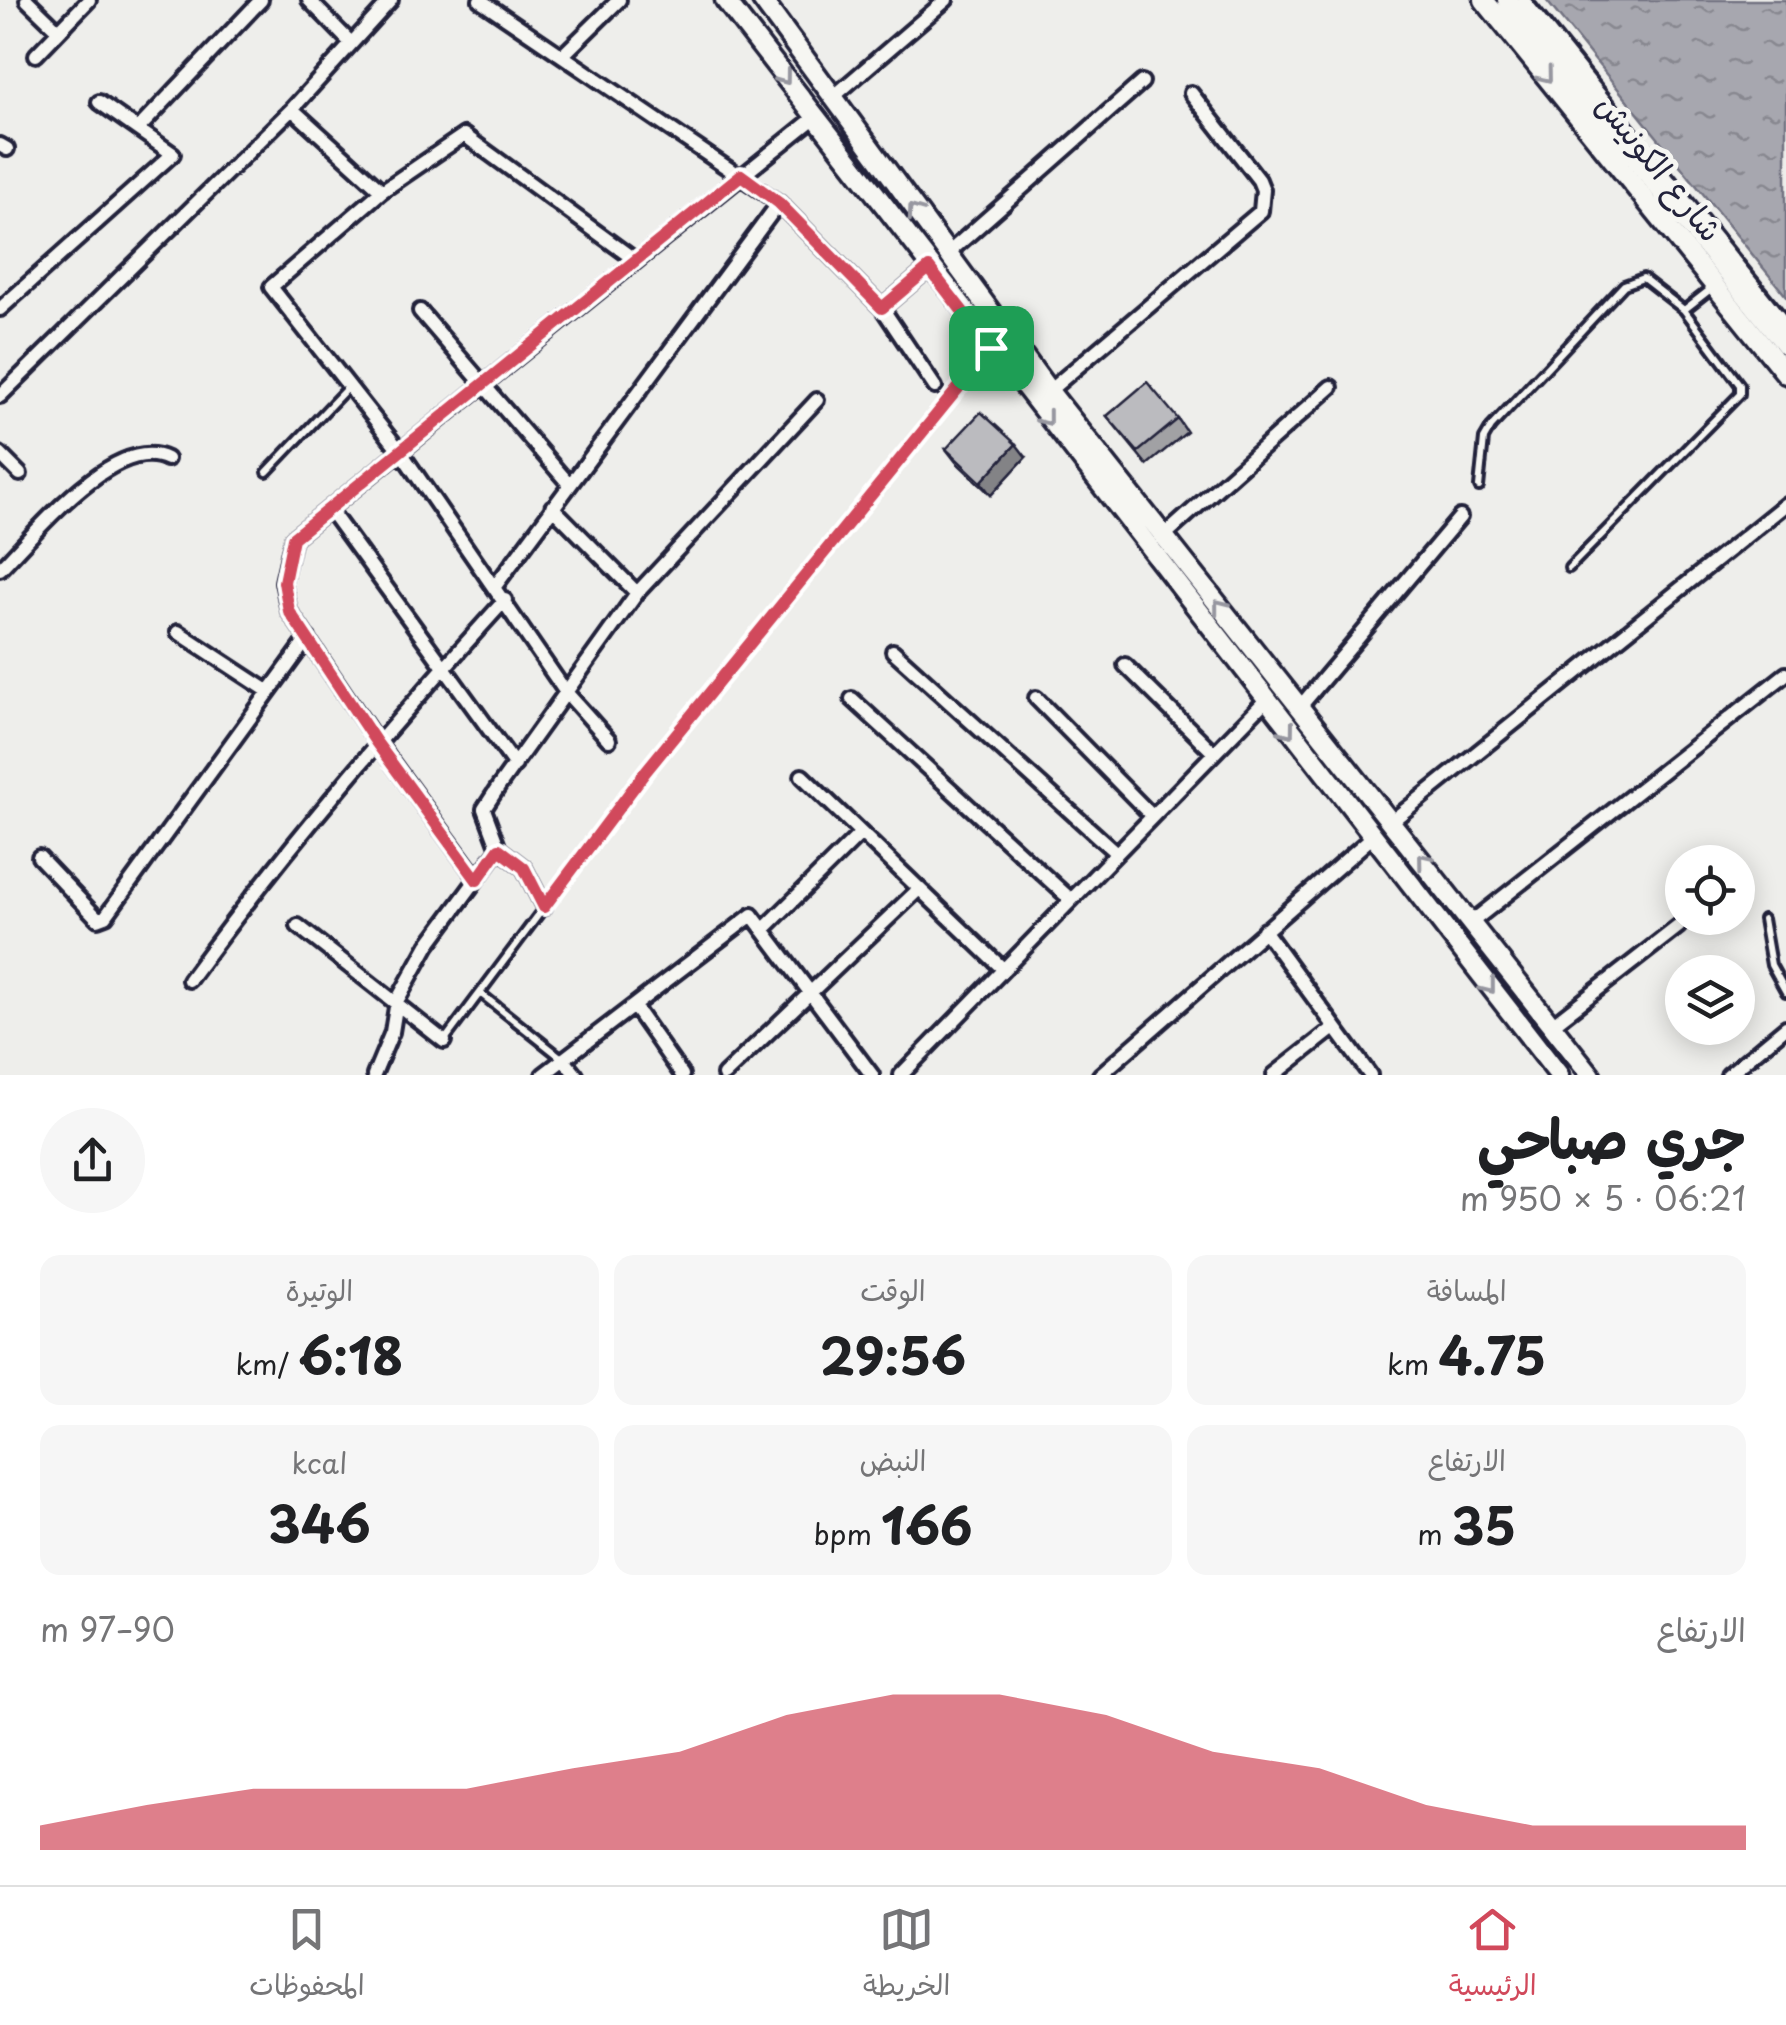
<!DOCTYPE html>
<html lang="ar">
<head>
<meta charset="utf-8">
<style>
	body { margin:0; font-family:"Playpen Sans","Playpen Sans Arabic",sans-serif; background:#f6f6f6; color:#202124; direction:rtl; height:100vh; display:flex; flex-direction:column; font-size:38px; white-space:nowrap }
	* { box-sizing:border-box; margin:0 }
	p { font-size:32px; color:#757577 }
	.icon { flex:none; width:55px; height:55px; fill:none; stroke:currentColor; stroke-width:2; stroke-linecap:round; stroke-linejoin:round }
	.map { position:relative; height:1075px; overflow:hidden; direction:ltr }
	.sheet { display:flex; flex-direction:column; background:#fff; flex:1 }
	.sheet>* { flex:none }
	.controls { position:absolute; left:1665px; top:845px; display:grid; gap:20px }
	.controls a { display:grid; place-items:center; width:90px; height:90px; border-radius:50%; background:#fff; box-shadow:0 5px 25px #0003; font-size:50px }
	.pin { position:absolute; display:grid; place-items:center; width:85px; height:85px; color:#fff; margin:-42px; border-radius:20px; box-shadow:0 5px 15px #0006 }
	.round { display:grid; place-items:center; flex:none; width:105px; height:105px; border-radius:52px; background:#f6f6f6 }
	.summary { display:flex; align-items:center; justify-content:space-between; height:170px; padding:0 40px }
	h1 { font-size:55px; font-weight:700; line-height:75px }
	.stats { display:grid; grid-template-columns:repeat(3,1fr); gap:15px; height:170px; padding:10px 40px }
	.stats div { display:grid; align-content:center; border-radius:20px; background:#f6f6f6; text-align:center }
	.stats b { font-size:50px; font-weight:700 }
	.stats small { font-size:28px; font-weight:400 }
	.stats p { font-size:28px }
	.chart { height:280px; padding:20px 40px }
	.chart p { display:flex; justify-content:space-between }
	.chart svg { width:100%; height:180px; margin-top:10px; fill:#d1495b; opacity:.7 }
	.tab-bar { display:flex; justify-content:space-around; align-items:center; height:140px; border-top:2px solid #e0e0e0; background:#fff; font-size:28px; color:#757577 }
	.tab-bar a { display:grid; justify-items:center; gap:5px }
	.tab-bar .on { color:#d1495b }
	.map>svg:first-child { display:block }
</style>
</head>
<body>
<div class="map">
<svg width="1786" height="1075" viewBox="0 0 1786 1075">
	<defs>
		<pattern id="water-ripples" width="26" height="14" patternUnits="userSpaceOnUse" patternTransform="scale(2.5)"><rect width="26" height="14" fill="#a7a7af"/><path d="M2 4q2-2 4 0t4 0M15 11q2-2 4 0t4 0" fill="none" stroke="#888890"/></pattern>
	</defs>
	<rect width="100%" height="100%" fill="#eeeeeb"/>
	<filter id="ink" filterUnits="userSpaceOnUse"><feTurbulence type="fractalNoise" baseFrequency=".01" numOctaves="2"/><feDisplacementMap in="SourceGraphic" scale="20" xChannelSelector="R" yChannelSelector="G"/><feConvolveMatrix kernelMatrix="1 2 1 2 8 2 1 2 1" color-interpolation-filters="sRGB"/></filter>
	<g filter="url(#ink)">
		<path fill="url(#water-ripples)" stroke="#727281" stroke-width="2.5" d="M 1546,0 L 1786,0 L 1786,296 Z"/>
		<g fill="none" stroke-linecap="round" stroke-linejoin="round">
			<g stroke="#22223b" stroke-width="14">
				<path id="lane" d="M 1684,310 L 1712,288
					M 267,472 L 348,387
					M 1479,487 L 1484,439 L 1491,427 L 1624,285 L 1643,278 L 1684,310 L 1740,385 L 1740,394 L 1569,568
					M 1763,919 L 1771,965 L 1786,992
					M 480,993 L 563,1059
					M 444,1041 L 646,771 L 990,349"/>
			</g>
			<g stroke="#22223b" stroke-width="20">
				<path id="street" d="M 27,0 L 59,31
					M 309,0 L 350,42
					M 480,0 L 779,203 L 882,308 L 935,387
					M 1523,0 L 1786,326
					M 36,55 L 89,0
					M 563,55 L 619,0
					M 832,98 L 946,0
					M 292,109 L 382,191
					M 138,129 L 261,0
					M 0,145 L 7,149
					M 946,255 L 1142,82
					M 882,308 L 929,268
					M 0,309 L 173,154 L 99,102
					M 420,311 L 569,484
					M 1049,391 L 1261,211 L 1263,190 L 1259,180 L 1191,93
					M 0,396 L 292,109 L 391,0
					M 0,454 L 20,474
					M 552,507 L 637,593
					M 329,509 L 515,765
					M 1165,535 L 1331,387
					M 0,569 C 33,536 115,433 167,459
					M 496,585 L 779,203
					M 178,632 L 268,691
					M 893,651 L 1115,852
					M 1125,665 L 1212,751
					M 1036,698 L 1151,815
					M 852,699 L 1070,899
					M 1299,708 L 1460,517
					M 609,740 L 565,691 L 400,451 L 271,287 L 382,191 L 464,135 L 635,260
					M 802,776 L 1003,969
					M 1392,821 L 1786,504
					M 499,849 L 524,868 L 544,907
					M 39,857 L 98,919 L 106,916 L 308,638
					M 477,879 L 377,742 L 289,611 L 283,582 L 293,538 L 814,118
					M 1473,921 L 1786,674
					M 298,926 L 444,1041
					M 763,930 L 861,833
					M 1264,930 L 1370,1075
					M 189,980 C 287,846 394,722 505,600
					M 635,1008 L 682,1075
					M 1552,1025 L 1679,926
					M 563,1059 L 576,1075
					M 374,1075 L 392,1032 L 397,1001 L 428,945 L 499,849 L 484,809 L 499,786 L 637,593 L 817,400
					M 543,1075 L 752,915 L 872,1075
					M 724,1075 L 919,889
					M 901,1075 L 1265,701
					M 1100,1075 L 1371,838
					M 1274,1075 L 1335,1027
					M 1728,1075 L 1786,1027"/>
			</g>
			<g stroke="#22223b" stroke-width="25">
				<path id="secondary" d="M 725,0 L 1559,1075
					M 762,0 L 1049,391 L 1591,1075
					M 1484,0 L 1786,374
					M 1507,0 L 1786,345"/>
			</g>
			<use href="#lane" stroke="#f6f6f2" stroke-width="6"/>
			<use href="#street" stroke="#f6f6f2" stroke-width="12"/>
			<use href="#secondary" stroke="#f6f6f2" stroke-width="18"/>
		</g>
		<path fill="#a1a1a4" stroke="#22223b" stroke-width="2.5" d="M 1107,416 L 1178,419 L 1187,432 L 1147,465 Z
			M 946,449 L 1026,457 L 991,495 L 956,462 Z"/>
		<path fill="#838386" stroke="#22223b" stroke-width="2.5" d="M 1016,444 L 1026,457 L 991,495 L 981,482 Z"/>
		<path fill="#bbbbbf" stroke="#22223b" stroke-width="2.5" d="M 1147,382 L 1178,419 L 1138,452 L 1107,416 Z
			M 981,412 L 1016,444 L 981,482 L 946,449 Z"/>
		<defs><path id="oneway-chevron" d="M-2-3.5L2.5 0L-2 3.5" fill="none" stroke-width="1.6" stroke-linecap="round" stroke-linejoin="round" transform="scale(2.5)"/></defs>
		<g stroke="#9797a0">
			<use href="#oneway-chevron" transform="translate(1546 76) rotate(51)"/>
			<use href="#oneway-chevron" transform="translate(784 78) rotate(53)"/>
			<use href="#oneway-chevron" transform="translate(914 211) rotate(-126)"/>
			<use href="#oneway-chevron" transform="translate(1046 419) rotate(52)"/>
			<use href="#oneway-chevron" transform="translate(1220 606) rotate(-128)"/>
			<use href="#oneway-chevron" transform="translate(1288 731) rotate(53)"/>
			<use href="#oneway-chevron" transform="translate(1424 860) rotate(-129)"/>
			<use href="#oneway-chevron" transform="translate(1489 987) rotate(52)"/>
		</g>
	</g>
	<g fill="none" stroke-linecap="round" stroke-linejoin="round" filter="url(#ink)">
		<g stroke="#fff" stroke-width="20">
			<path id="route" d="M 741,175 L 779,203 L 882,308 L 929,268 L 991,348 L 646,771 L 544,907 L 524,868 L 499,849 L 477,880 L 376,742 L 289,611 L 284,582 L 293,538 Z"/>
		</g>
		<use href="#route" stroke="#d1495b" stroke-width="12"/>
	</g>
	<g text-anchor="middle" stroke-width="10" stroke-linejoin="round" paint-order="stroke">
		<g font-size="32" fill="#22223b" stroke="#f6f6f2">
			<text transform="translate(1659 168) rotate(51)" y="11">شارع الكونيش</text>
		</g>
	</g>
</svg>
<div class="controls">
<a><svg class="icon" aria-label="locate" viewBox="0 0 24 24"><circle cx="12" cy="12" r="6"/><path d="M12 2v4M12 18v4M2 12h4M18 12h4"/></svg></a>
<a><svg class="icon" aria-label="layers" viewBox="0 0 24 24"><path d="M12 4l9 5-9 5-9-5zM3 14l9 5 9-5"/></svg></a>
</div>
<div class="pin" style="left:991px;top:348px;background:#1e9e55"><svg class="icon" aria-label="arrive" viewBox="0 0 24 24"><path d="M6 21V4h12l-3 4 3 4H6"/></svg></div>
</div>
<section class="sheet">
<div class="summary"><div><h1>جري صباحي</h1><p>06:21 · 5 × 950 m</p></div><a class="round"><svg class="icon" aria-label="share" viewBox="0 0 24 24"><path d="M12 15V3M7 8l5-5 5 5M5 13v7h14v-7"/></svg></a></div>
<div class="stats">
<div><p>المسافة</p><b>4.75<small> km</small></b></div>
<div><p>الوقت</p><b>29:56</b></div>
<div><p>الوتيرة</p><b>6:18<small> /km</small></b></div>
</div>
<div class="stats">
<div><p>الارتفاع</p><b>35<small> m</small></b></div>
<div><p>النبض</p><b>166<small> bpm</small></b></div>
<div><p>kcal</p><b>346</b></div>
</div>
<div class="chart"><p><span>الارتفاع</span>90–97 m</p>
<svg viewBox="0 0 160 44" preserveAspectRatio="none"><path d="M0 44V38L10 33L20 29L30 29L40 29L50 24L60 20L70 11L80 6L90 6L100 11L110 20L120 24L130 33L140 38L150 38L160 38V44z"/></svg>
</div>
</section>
<nav class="tab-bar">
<a class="on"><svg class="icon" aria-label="home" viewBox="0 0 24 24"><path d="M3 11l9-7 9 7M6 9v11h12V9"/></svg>الرئيسية</a>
<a><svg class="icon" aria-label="map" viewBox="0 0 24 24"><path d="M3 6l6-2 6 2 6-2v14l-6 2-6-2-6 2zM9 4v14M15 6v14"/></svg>الخريطة</a>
<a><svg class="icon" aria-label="saved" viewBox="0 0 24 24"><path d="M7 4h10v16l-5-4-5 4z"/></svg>المحفوظات</a>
</nav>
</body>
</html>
